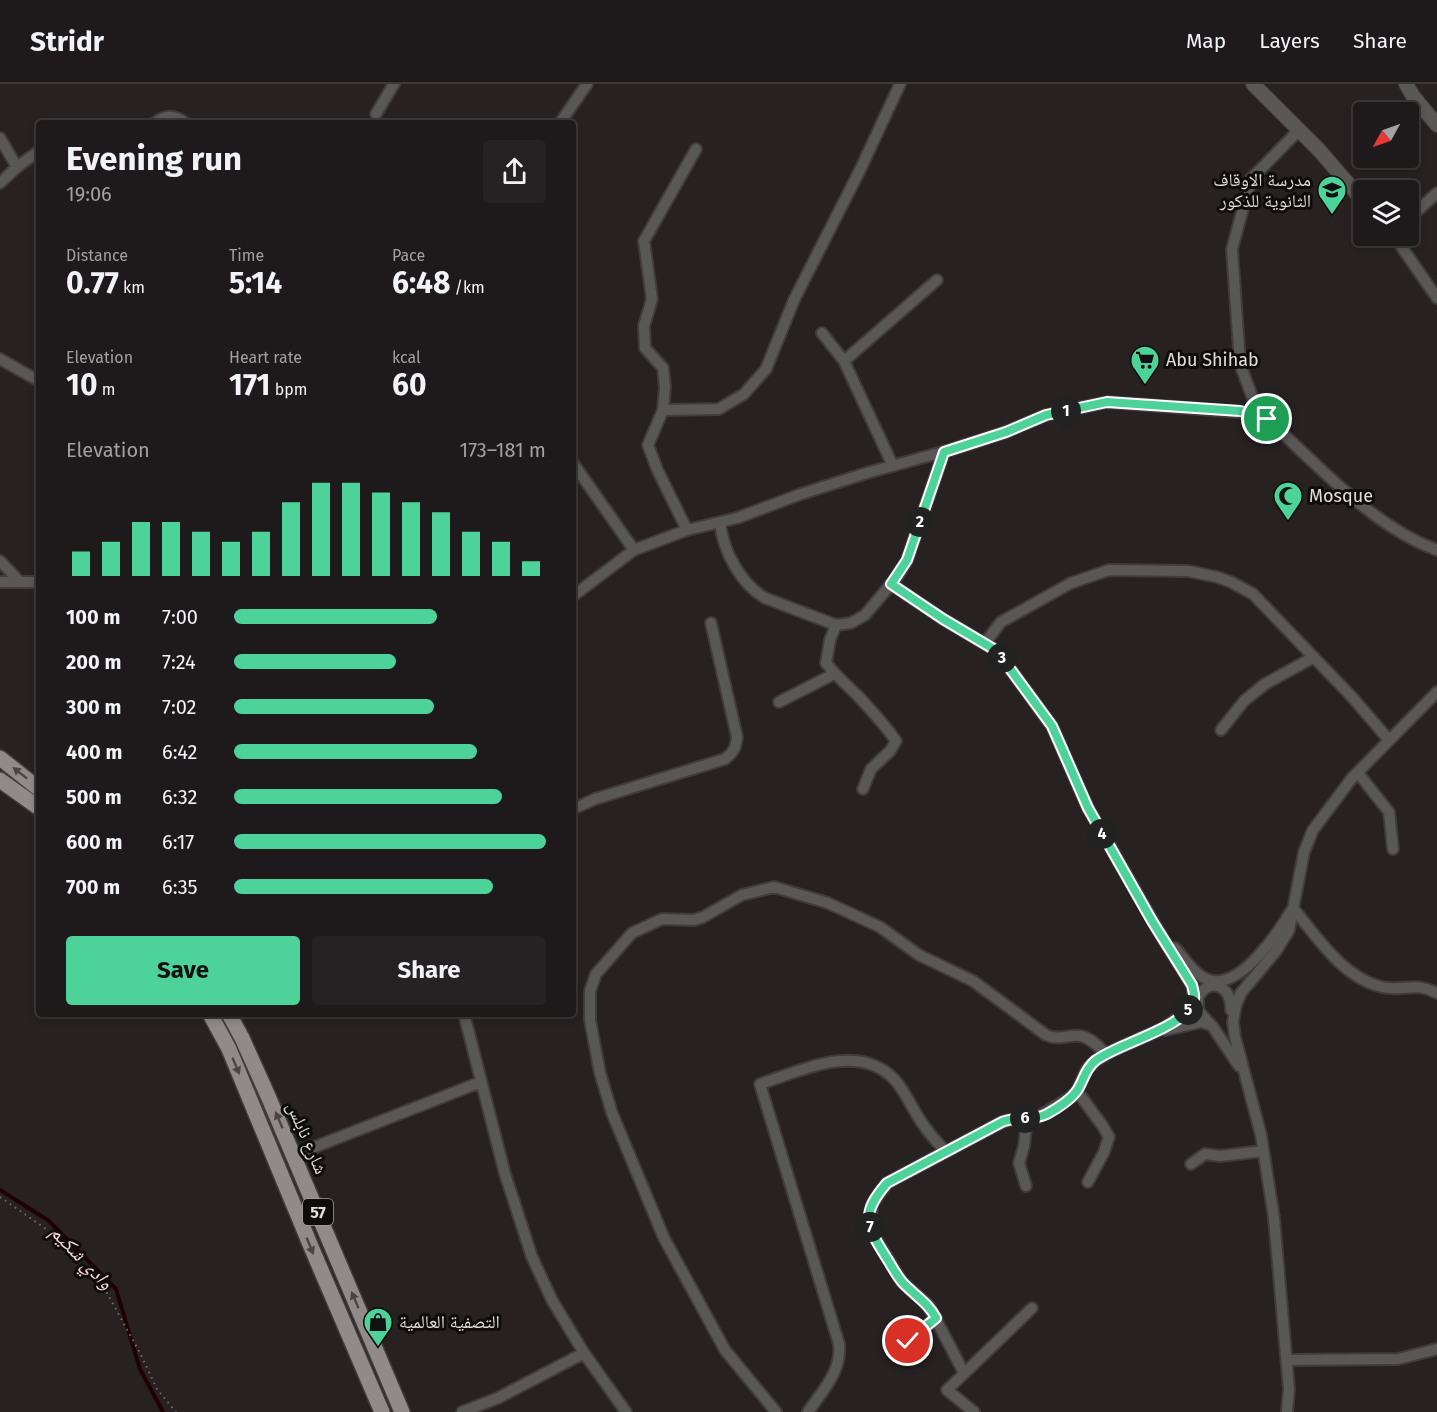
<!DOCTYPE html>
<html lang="en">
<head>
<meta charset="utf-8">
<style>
	body { margin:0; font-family:"Fira Sans","Noto Naskh Arabic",sans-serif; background:#262223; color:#f1f3f6; height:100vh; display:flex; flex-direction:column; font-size:22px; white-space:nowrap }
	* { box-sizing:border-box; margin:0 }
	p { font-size:20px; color:#a1a0a2 }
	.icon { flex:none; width:33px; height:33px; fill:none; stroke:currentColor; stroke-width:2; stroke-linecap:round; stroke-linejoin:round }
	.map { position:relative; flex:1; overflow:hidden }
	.sheet { position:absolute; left:36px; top:36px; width:540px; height:897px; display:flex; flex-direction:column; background:#1e191a; border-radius:6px; box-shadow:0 3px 9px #0003,0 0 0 2px #3c3839 }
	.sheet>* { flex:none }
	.needle { width:39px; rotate:230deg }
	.fabs { position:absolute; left:1353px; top:18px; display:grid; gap:12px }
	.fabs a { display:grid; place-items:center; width:66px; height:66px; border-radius:6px; background:#1e191a; box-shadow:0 3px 9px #0003,0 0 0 2px #3c3839; font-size:30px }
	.pin { position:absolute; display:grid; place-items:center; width:51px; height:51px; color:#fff; margin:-26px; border:3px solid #fff; border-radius:50%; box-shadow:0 2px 6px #0007 }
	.km { position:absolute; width:30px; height:30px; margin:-15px; border-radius:50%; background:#222; color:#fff; font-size:16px; line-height:30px; text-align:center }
	.round { display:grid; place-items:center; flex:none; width:63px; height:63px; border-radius:6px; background:#262223 }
	.head { display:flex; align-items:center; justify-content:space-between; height:102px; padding:0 30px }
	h1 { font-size:33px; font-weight:700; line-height:45px }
	.stats { display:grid; grid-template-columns:repeat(3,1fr); gap:9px; height:102px; padding:6px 30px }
	.stats div { display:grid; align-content:center }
	.stats b { font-size:30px; font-weight:700 }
	.stats small { font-size:16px; font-weight:400 }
	.stats p { font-size:16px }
	.chart { height:168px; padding:12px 30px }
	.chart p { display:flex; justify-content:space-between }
	.chart svg { width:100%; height:108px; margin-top:6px; stroke:#4dd39a; stroke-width:6 }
	.primary-button { display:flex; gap:12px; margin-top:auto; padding:12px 30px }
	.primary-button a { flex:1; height:69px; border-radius:6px; background:#4dd39a; color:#111; font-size:24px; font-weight:700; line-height:69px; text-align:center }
	.primary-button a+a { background:#262223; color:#f1f3f6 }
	ul { padding:0 30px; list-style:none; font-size:20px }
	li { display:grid; grid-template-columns:96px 72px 1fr; align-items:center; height:45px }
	li i { height:15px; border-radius:8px; background:#4dd39a }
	header { display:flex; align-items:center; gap:36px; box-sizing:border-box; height:84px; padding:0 30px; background:#1e191a; border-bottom:2px solid #3c3839 }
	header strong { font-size:28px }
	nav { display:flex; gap:33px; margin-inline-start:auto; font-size:21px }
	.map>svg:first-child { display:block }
</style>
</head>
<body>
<header>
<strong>Stridr</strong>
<nav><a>Map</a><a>Layers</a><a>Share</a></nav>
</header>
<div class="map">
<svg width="1437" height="1328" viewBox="0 0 1437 1328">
	<rect width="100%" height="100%" fill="#282122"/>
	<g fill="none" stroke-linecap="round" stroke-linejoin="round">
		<path stroke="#210005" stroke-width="4" d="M 0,1106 L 49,1137 L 116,1205 L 140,1285 L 163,1328"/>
		<g stroke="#423b3c" stroke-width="14">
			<path id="minor" d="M 376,30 L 394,0
				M 155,39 C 165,31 175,31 185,39
				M 560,39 L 587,0
				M 0,54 L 17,83
				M 0,99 L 17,83 L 39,67
				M 1408,135 L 1437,109
				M 1400,152 L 1401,162 L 1437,214
				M 822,249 L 844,277 L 893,382
				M 0,275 L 39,297
				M 844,277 L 937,196
				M 663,326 L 719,325 L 744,310 L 766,285 L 794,216 L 861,84 L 900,0
				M 1259,331 L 1240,280 L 1232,165 L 1251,95 L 1299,46
				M 573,379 L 634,466
				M 720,438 C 723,467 740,499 765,514 L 836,541 L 851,539 L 865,531 L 897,493 L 907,476 L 944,368
				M 687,446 L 657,385 L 648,361 L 663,326 L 665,303 L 663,284 L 645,264 L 644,242 L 652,215 L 644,157 L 696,65
				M 0,477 L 19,497
				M 0,498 L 39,498
				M 891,500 L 943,535 L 997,567 L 1052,642 L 1088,724 L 1162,853 L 1192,901 L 1194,913 L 1186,928 L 1164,944 L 1116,965 L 1095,977 L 1087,985 L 1077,1007 L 1071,1013 L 1038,1033 L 1018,1034 L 1002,1038 L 887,1099 L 872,1120 L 870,1145 L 902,1198 L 929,1222 L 964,1289
				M 573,512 L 634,466 L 687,446 L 737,434 L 801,410 L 870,388 L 950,366 L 1006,348 L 1046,331 L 1107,318 L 1240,328 L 1259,331 L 1274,341 C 1321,385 1376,444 1437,466
				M 836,541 L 830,556 L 826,579 C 836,592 848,602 859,613 C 872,627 885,641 896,657 L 890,667 L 871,685 L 863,705
				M 985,559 L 1001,538 L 1071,499 L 1109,486 L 1188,487 L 1217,493 L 1231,498 L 1253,510 L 1352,613 L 1389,656
				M 779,618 L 834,590
				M 1221,646 L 1244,617 L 1265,600 L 1314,573
				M 1358,689 L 1389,728 L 1393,765
				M 573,725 L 595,715 L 725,675 C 734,668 736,663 737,653 L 711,539
				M 1175,864 C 1185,875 1197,895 1213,897 C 1244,901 1280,846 1293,824 C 1317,853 1343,894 1382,903 C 1403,908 1414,897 1437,909
				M 1231,926 C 1232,902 1210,892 1198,913 L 1198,925 L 1201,930 L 1213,943 L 1239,982
				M 464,930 L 505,1090 L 532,1173 L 552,1216 L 584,1269 L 626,1328
				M 1165,946 L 1201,938 L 1211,941
				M 1077,1007 L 1102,1041 L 1109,1053 L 1104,1068 L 1088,1098
				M 294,1071 L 481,998
				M 1191,1080 L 1205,1070 L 1220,1072 L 1263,1067
				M 1026,1102 L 1019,1079 L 1024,1062 L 1027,1034
				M 908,1257 L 936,1234
				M 1287,1276 L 1398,1275 L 1437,1265
				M 462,1328 L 498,1314 L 584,1269
				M 776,1328 L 725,1266 L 664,1154 L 612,1029 L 600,989 L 590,936 L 590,907 L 596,890 L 632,849 L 662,835 L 694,836 L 703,833 L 742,811 L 774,803 L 828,819 L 880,843 L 919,871 L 973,897 L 1046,951 C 1059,957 1068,950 1081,952 C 1091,954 1099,963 1106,970
				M 808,1328 C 823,1306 842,1287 839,1260 L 760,1000 C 801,987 859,957 895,996 C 907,1010 914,1029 925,1043 C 931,1052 939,1060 946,1068
				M 974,1328 L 947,1306 L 1032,1224
				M 1287,1328 L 1289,1305 L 1274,1134 L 1261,1051 L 1235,953 L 1233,938 L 1236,921 L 1241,909 L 1276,867 L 1289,846 L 1304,768 L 1313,746 L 1352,694 L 1437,608"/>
		</g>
		<g stroke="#423b3c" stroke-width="16">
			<path id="tertiary" d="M 1253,0 L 1319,66 L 1364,118
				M 1406,0 L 1413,12 L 1437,41
				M 1396,152 L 1401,156"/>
		</g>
		<g stroke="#423b3c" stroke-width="18">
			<path id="primary" d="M 0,674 L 39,705
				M 0,696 L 39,724
				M 210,930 L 229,965 L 312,1165 L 382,1328
				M 229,930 L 242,954 L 268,1012 L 402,1328"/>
		</g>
		<path stroke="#716b6c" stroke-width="2" stroke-dasharray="1.5 4.5" stroke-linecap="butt" d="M 0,1113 L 46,1145 L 102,1200 L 140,1269 L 157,1305 L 176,1328"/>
		<use href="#minor" stroke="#5a5757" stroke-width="10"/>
		<use href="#tertiary" stroke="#5a5757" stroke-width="14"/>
		<use href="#primary" stroke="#918a8b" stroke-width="15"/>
	</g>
	<defs><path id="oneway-solid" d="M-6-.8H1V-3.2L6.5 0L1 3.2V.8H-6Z" transform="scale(1.5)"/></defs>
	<g fill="#4a4545">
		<use href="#oneway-solid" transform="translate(20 689) rotate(-142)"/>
		<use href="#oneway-solid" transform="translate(236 982) rotate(67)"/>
		<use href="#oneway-solid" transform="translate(279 1036) rotate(-113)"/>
		<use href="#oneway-solid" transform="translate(310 1162) rotate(68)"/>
		<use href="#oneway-solid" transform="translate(355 1216) rotate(-113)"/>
	</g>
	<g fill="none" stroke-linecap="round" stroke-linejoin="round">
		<g stroke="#fff" stroke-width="12">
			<path id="route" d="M 908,1257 L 936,1234 C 928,1219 916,1212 904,1200 C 897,1193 892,1182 886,1173 C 866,1141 860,1130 887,1099 L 1002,1038 C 1017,1032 1033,1037 1047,1030 C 1056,1025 1070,1016 1076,1008 C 1084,997 1084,986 1095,977 C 1117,959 1188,944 1194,915 C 1195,911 1193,906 1192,901 L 1152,837 L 1088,724 L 1052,642 L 997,567 L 943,535 L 891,500 L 907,476 L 944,368 L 1006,348 L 1046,331 L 1107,318 L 1240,327 L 1258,331 L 1267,335"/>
		</g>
		<use href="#route" stroke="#4dd39a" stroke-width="8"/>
	</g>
	<defs>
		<g id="school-pin" transform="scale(1.5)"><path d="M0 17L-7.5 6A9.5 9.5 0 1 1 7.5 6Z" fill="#4dd39a" stroke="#0f0c0c"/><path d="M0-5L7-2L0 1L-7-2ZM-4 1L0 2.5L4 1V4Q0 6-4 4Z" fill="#111"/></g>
		<g id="supermarket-pin" transform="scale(1.5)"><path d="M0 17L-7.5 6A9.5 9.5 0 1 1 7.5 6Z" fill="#4dd39a" stroke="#0f0c0c"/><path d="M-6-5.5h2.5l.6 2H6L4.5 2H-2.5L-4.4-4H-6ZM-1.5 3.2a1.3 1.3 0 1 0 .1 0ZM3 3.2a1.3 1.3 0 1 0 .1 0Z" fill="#111"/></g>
		<g id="mosque-pin" transform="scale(1.5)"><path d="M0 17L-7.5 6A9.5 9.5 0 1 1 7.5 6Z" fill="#4dd39a" stroke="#0f0c0c"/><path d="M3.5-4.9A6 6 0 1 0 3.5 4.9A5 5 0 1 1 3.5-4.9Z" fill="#111"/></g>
		<g id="shop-pin" transform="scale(1.5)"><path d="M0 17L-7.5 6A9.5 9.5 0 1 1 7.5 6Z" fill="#4dd39a" stroke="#0f0c0c"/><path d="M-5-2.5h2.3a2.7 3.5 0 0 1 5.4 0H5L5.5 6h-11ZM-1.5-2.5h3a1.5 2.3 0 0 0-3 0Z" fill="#111"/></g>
	</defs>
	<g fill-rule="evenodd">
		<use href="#school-pin" x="1332" y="106"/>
		<use href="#supermarket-pin" x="1145" y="276"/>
		<use href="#mosque-pin" x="1288" y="412"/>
		<use href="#shop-pin" x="378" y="1238"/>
	</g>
	<g text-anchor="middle" stroke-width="6" stroke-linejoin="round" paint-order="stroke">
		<rect fill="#0f0c0c" stroke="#a29e9e" stroke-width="1.5" x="303" y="1115" width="30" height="26" rx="4.5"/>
		<g font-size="16" font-weight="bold" fill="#e1dcdd">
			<text x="318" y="1134">57</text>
		</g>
		<g font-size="18" fill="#e1dcdd" stroke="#0f0c0c" text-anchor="start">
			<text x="1311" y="102" text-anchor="end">مدرسة الاوقاف<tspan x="1311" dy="21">الثانوية للذكور</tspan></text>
			<text x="1166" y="282">Abu Shihab</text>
			<text x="1309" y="418">Mosque</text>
			<text x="399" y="1244">التصفية العالمية</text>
		</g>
		<g font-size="18" fill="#e1dcdd" stroke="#0f0c0c">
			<text transform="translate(307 1054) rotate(67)" y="6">شارع نابلس</text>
		</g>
		<g font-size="20" font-style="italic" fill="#fed5d8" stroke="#0f0c0c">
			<text transform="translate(82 1173) rotate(46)" y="7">وادي شكيم</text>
		</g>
	</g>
</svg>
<div class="fabs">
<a><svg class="needle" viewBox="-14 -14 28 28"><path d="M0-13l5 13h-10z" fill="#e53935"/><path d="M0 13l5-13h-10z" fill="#a1a0a2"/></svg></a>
<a><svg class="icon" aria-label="layers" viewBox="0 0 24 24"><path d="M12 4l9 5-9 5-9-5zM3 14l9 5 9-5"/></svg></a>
</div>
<div class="pin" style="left:1267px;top:335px;background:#1e9e55"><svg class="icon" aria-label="arrive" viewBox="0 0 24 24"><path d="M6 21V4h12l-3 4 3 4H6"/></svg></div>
<div class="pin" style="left:908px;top:1257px;background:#d93025"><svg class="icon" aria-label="check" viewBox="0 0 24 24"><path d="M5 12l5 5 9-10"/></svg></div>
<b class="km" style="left:1066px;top:327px">1</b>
<b class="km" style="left:920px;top:438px">2</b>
<b class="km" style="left:1002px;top:574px">3</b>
<b class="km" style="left:1102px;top:750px">4</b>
<b class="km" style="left:1188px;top:926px">5</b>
<b class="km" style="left:1025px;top:1034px">6</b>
<b class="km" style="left:870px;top:1143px">7</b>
<section class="sheet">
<div class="head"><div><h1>Evening run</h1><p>19:06</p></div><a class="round"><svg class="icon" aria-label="share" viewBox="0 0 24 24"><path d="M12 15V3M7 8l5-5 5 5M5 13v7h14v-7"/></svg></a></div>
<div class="stats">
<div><p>Distance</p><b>0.77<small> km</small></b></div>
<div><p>Time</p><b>5:14</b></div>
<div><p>Pace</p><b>6:48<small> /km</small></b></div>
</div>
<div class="stats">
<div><p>Elevation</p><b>10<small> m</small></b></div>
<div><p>Heart rate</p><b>171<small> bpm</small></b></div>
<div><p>kcal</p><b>60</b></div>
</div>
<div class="chart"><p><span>Elevation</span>173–181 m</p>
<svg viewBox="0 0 160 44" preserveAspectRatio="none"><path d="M5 44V34M15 44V30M25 44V22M35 44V22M45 44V26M55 44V30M65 44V26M75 44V14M85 44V6M95 44V6M105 44V10M115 44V14M125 44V18M135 44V26M145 44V30M155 44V38"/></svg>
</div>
<ul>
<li><b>100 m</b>7:00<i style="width:65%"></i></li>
<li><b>200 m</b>7:24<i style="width:52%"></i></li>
<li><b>300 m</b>7:02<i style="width:64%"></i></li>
<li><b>400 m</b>6:42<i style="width:78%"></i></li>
<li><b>500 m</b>6:32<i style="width:86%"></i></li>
<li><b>600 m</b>6:17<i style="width:100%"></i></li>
<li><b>700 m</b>6:35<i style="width:83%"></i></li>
</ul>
<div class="primary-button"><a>Save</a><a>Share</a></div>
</section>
</div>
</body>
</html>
